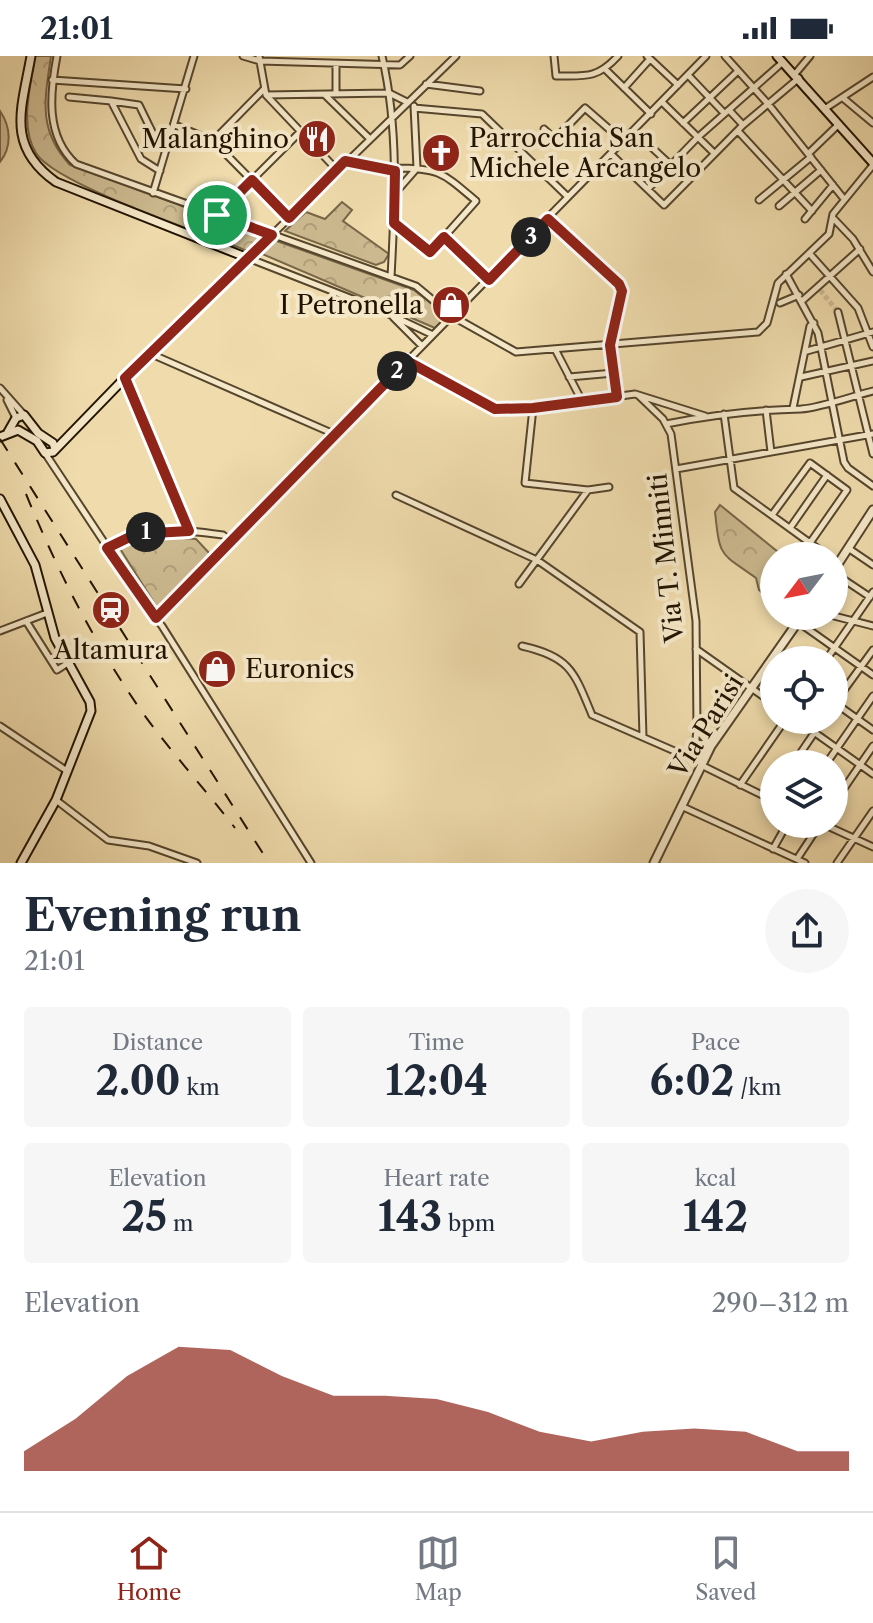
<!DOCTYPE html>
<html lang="en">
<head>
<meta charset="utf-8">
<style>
	body { margin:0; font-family:"Libre Caslon Text",serif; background:#f6f6f7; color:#1f2937; height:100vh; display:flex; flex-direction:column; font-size:30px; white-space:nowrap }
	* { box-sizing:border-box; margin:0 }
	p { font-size:26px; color:#747a83 }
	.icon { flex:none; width:44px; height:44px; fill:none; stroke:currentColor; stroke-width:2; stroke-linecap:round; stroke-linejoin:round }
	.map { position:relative; height:807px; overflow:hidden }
	.details { display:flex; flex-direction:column; background:#fff; flex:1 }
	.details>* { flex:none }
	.needle { width:52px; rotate:238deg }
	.controls { position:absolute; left:760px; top:486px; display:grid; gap:16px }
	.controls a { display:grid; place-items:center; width:88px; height:88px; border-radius:50%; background:#fff; box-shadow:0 4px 12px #0003; font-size:40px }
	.pin { position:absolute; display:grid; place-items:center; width:68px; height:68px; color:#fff; margin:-34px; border:4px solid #fff; border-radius:50%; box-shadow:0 2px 8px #0007 }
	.km { position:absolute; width:40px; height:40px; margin:-20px; border-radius:50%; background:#222; color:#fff; font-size:22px; line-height:40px; text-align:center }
	.round { display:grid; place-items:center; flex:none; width:84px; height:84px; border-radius:42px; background:#f6f6f7 }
	.summary { display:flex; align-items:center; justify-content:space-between; height:136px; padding:0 24px }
	h1 { font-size:44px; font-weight:700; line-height:60px }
	.stats { display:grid; grid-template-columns:repeat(3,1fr); gap:12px; height:136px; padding:8px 24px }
	.stats div { display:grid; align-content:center; border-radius:8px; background:#f6f6f7; text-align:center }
	.stats b { font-size:40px; font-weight:700 }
	.stats small { font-size:22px; font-weight:400 }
	.stats p { font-size:22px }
	.chart { height:224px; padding:16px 24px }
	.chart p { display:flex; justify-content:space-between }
	.chart svg { width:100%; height:144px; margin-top:8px; fill:#8f2418; opacity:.7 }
	.status { display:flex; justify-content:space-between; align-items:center; height:56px; padding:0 40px; background:#fff; direction:ltr }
	.status svg { height:22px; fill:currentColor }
	.tab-bar { display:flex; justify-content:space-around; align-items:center; height:112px; border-top:2px solid #e0e1e3; background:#fff; font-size:22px; color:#747a83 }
	.tab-bar a { display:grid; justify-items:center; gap:4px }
	.tab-bar .active { color:#8f2418 }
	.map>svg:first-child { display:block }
</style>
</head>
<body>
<div class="status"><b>21:01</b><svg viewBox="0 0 49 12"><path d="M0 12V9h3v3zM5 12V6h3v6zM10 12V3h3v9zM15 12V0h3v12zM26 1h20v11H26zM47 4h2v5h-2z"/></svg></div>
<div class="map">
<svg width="873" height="807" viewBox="0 0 873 807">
	<defs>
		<pattern id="park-crowns" width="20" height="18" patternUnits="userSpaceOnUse" patternTransform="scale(2)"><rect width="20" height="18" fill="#ccb98f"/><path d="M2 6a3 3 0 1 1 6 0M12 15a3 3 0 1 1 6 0" fill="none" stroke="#af9e7a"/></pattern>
	</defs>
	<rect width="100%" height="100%" fill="#efdbac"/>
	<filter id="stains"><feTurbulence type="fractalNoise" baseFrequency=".0025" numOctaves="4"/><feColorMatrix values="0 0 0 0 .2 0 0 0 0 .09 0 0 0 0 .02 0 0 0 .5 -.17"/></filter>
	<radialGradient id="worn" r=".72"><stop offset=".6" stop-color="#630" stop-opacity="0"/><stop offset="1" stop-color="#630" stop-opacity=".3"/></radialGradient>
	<path fill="#ccb98f" stroke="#776648" stroke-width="2" d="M 0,55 C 11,71 12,91 0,106 Z"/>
	<path fill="url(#park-crowns)" stroke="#776648" stroke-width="2" d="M 35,0 L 51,0 C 45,42 37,74 70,109 L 264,180 L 248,195 C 207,179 54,128 36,97 C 19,70 31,29 35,0 Z
		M 342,146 L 352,154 L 343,165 L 389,198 L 384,206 L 376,209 L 285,175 L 306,156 L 325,163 Z
		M 274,184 L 414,234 L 447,260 L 435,272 L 260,197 Z
		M 720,449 L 783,500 L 774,500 L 774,535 L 768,542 L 759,534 L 756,522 C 720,496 720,503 715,456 Z
		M 169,481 L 196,483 L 211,499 L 158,553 L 119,491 L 133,483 Z"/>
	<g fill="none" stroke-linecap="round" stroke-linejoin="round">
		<path stroke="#d0bd92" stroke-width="5" stroke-dasharray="5 2.5" stroke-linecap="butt" d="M 820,234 L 838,256"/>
		<g stroke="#55452c" stroke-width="9">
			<path id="minor" d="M 57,0 C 50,37 45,80 76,108 L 416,230 L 452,260 L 516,296 L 758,276 L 767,267 L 778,227 L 829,178 L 833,158 L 873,109
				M 243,0 L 260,5 L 400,9 L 410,0
				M 259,0 L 266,39 L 337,114
				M 382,0 C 399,73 395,147 391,221
				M 554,0 L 556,20 C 585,20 597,23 618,0
				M 647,0 L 678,29
				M 725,0 L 769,49 L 844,143
				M 605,13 L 651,58
				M 795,18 L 810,0
				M 688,19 L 724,57
				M 52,24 L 186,33
				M 426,28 L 480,35
				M 624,32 L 650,3
				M 336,38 L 336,8
				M 266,39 L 389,37 L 407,46
				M 325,39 L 369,82
				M 69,41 L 111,45 L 141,103 L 160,115
				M 843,42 L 873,67
				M 111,45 L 139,49 L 156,84 L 167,93
				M 662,46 L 714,97
				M 414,52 L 482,58 L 568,141
				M 826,52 L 873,21
				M 729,54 L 743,69
				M 683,67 L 738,15
				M 175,69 L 213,85 L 289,162
				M 544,73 L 555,83 L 585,52 L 624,86
				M 634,75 L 688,125
				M 738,75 L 812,155
				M 213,85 L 264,33
				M 809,97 L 839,68
				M 611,98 L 664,149 L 743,69 L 799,22
				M 345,105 L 395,115
				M 395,112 C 440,112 443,117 476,145 L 444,181 L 489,224
				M 648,133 L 697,82 L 783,6
				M 396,136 L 417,112 L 414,50
				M 153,137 L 194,0
				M 759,144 L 811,101
				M 779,150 L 821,114
				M 217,159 L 300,76
				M 833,162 L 853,183 L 873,216
				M 548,163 L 619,228 L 622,235 L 610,289 L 617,341
				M 805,163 L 833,129
				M 394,167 L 430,196 L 444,181
				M 809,197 L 858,252 L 873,291
				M 786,218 L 818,277 L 844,406 L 848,412 L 873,430
				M 802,245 L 860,193
				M 780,247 L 799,239
				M 838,256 L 873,398
				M 393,261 L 422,290
				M 433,279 L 378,253 L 248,202 L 456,0
				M 555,293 L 583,347
				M 807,295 L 873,276
				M 149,297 L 334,378
				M 407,305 L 490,352 L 533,352 L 635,338 L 705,360
				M 569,321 L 614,317
				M 801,321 L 873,305
				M 125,322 L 189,475
				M 0,332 L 24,359
				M 638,339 L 663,363 L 671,378 L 696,565 L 697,674
				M 7,344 L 16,362
				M 533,352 L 525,427 L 588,434 L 609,431
				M 793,352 L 810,270 L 814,267
				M 766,354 L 771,396
				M 724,358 L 734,432 L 828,500
				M 666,368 C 710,359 756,354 801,353 C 820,352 853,340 873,335
				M 45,397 L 149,554 L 162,570 L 311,807
				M 676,413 L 873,378
				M 396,439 L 537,504 L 640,576 L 643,681
				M 772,459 L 810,407 L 847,434 L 810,487
				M 790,472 L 827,419
				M 107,492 C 148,469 178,473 223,479 L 231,485
				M 848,492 L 873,509
				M 834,517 L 870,541
				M 519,528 L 588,434
				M 834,560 L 873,570
				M 156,562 L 706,0
				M 26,565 L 57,614 L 68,607
				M 798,566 L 873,619
				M 0,575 L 47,557
				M 522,590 C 570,601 574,615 592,659 L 702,707
				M 696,593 L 774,648
				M 826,604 L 873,536
				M 835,647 L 873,674
				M 834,648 L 873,594
				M 797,664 L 873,718
				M 0,670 L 67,715
				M 703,705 L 695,691 L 697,674 L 711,690
				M 793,708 L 823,664
				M 826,708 L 873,640
				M 701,709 L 774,745
				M 740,729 L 785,664
				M 56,744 L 108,784 L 149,790 L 197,807
				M 834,747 L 873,690
				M 681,750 L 805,807
				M 823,768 L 873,791
				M 773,793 L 787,768
				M 797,803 L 820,768
				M 837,807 L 873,755"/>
		</g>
		<g stroke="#55452c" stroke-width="11">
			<path id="tertiary" d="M 834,514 L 873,454
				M 654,807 L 711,690 L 802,560"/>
		</g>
		<g stroke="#221301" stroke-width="11">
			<path id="secondary" d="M 777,0 L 873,107
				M 8,376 L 16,362 L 24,359 L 38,377 L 53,387 L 55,393
				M 0,381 L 18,374 L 37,385 L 45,397 L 53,396 L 149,297 L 248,202 L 56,126 C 5,90 22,52 31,0
				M 0,443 L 35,509 L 55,582 L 90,646 L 91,655 L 56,744 L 21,807"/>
		</g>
		<use href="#minor" stroke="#f5e8c9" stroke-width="5"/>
		<use href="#tertiary" stroke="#f5e8c9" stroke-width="7"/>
		<use href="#secondary" stroke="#f5e8c9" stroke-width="7"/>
		<path stroke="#221301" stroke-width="2" stroke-dasharray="14 14" stroke-linecap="butt" d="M 0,383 L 269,807
			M 26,438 C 59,518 93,585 142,656 C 171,696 205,733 235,772"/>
	</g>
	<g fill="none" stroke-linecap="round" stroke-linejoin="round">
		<g stroke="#fff" stroke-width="16">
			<path id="route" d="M 345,105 L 395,115 L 394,167 L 430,196 L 444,181 L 489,224 L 548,163 L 619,228 L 622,235 L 610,289 L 617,341 L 533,352 L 495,353 L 407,305 L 156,562 L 107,492 L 136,478 L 189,475 L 125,322 L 272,179 L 217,159 L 252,124 L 289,162 Z"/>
		</g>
		<use href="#route" stroke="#8f2418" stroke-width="10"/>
	</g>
	<defs>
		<g id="restaurant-disc" transform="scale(2)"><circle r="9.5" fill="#8f2418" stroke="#f5e8c9"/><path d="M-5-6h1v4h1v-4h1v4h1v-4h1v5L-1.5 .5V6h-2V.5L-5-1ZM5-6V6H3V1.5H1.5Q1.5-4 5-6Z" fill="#fff"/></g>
		<g id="church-disc" transform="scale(2)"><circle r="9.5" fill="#8f2418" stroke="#f5e8c9"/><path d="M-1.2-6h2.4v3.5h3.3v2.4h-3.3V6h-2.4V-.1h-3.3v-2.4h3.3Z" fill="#fff"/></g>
		<g id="shop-disc" transform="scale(2)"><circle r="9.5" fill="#8f2418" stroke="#f5e8c9"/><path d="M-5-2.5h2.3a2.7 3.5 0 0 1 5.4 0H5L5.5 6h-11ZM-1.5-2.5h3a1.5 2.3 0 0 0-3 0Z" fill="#fff"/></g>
		<g id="station-disc" transform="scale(2)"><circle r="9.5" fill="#8f2418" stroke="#f5e8c9"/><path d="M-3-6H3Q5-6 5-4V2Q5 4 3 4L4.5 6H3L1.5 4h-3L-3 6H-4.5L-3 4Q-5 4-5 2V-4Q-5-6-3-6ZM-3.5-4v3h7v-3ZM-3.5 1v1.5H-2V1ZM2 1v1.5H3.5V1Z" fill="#fff"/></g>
	</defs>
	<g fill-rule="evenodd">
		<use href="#restaurant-disc" x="317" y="83"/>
		<use href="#church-disc" x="441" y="97"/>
		<use href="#shop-disc" x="451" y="249"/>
		<use href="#station-disc" x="111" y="554"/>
		<use href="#shop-disc" x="217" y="613"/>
	</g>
	<g text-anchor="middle" stroke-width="8" stroke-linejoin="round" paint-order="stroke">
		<g font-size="26" fill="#221301" stroke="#f5e8c9" text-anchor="start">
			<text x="469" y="91">Parrocchia San<tspan x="469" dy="30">Michele Arcangelo</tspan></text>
			<text x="289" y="92" text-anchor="end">Malanghino</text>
			<text x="423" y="258" text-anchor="end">I Petronella</text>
			<text x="111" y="603" text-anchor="middle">Altamura</text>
			<text x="245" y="622">Euronics</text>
		</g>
		<g font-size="26" fill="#221301" stroke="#f5e8c9">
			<text transform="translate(666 502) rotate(-96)" y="9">Via T. Minniti</text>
			<text transform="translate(706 670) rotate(-58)" y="9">Via Parisi</text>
		</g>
	</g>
	<rect width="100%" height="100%" filter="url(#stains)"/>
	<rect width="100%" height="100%" fill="url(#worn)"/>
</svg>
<div class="controls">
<a><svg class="needle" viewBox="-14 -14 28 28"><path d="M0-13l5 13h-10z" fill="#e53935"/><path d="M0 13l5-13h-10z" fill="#747a83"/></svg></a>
<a><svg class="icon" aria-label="locate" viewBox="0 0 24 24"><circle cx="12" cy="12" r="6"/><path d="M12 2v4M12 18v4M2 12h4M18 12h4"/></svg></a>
<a><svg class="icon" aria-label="layers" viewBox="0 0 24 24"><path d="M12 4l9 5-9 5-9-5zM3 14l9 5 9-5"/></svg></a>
</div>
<div class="pin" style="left:217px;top:159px;background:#1e9e55"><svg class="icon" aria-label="arrive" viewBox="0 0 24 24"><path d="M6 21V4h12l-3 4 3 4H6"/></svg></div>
<b class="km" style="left:146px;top:476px">1</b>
<b class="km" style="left:397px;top:315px">2</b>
<b class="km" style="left:531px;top:181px">3</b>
</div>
<section class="details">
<div class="summary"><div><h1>Evening run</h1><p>21:01</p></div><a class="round"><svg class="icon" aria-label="share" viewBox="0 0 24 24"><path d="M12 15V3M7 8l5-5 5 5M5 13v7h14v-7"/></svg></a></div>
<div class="stats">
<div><p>Distance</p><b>2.00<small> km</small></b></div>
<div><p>Time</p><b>12:04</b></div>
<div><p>Pace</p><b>6:02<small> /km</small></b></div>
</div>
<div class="stats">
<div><p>Elevation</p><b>25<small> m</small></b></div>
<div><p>Heart rate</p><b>143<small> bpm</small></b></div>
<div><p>kcal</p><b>142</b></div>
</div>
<div class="chart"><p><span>Elevation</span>290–312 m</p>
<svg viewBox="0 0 160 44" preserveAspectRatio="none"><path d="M0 44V38L10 28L20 15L30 6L40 7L50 15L60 21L70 21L80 22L90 26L100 32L110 35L120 32L130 31L140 32L150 38L160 38V44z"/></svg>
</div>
</section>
<nav class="tab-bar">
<a class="active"><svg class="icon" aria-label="home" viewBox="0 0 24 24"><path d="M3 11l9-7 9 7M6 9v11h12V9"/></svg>Home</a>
<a><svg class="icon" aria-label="map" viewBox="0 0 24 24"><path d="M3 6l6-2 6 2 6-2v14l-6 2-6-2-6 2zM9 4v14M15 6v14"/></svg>Map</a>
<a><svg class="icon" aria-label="saved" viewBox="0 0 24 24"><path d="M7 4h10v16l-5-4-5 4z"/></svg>Saved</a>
</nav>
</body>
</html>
